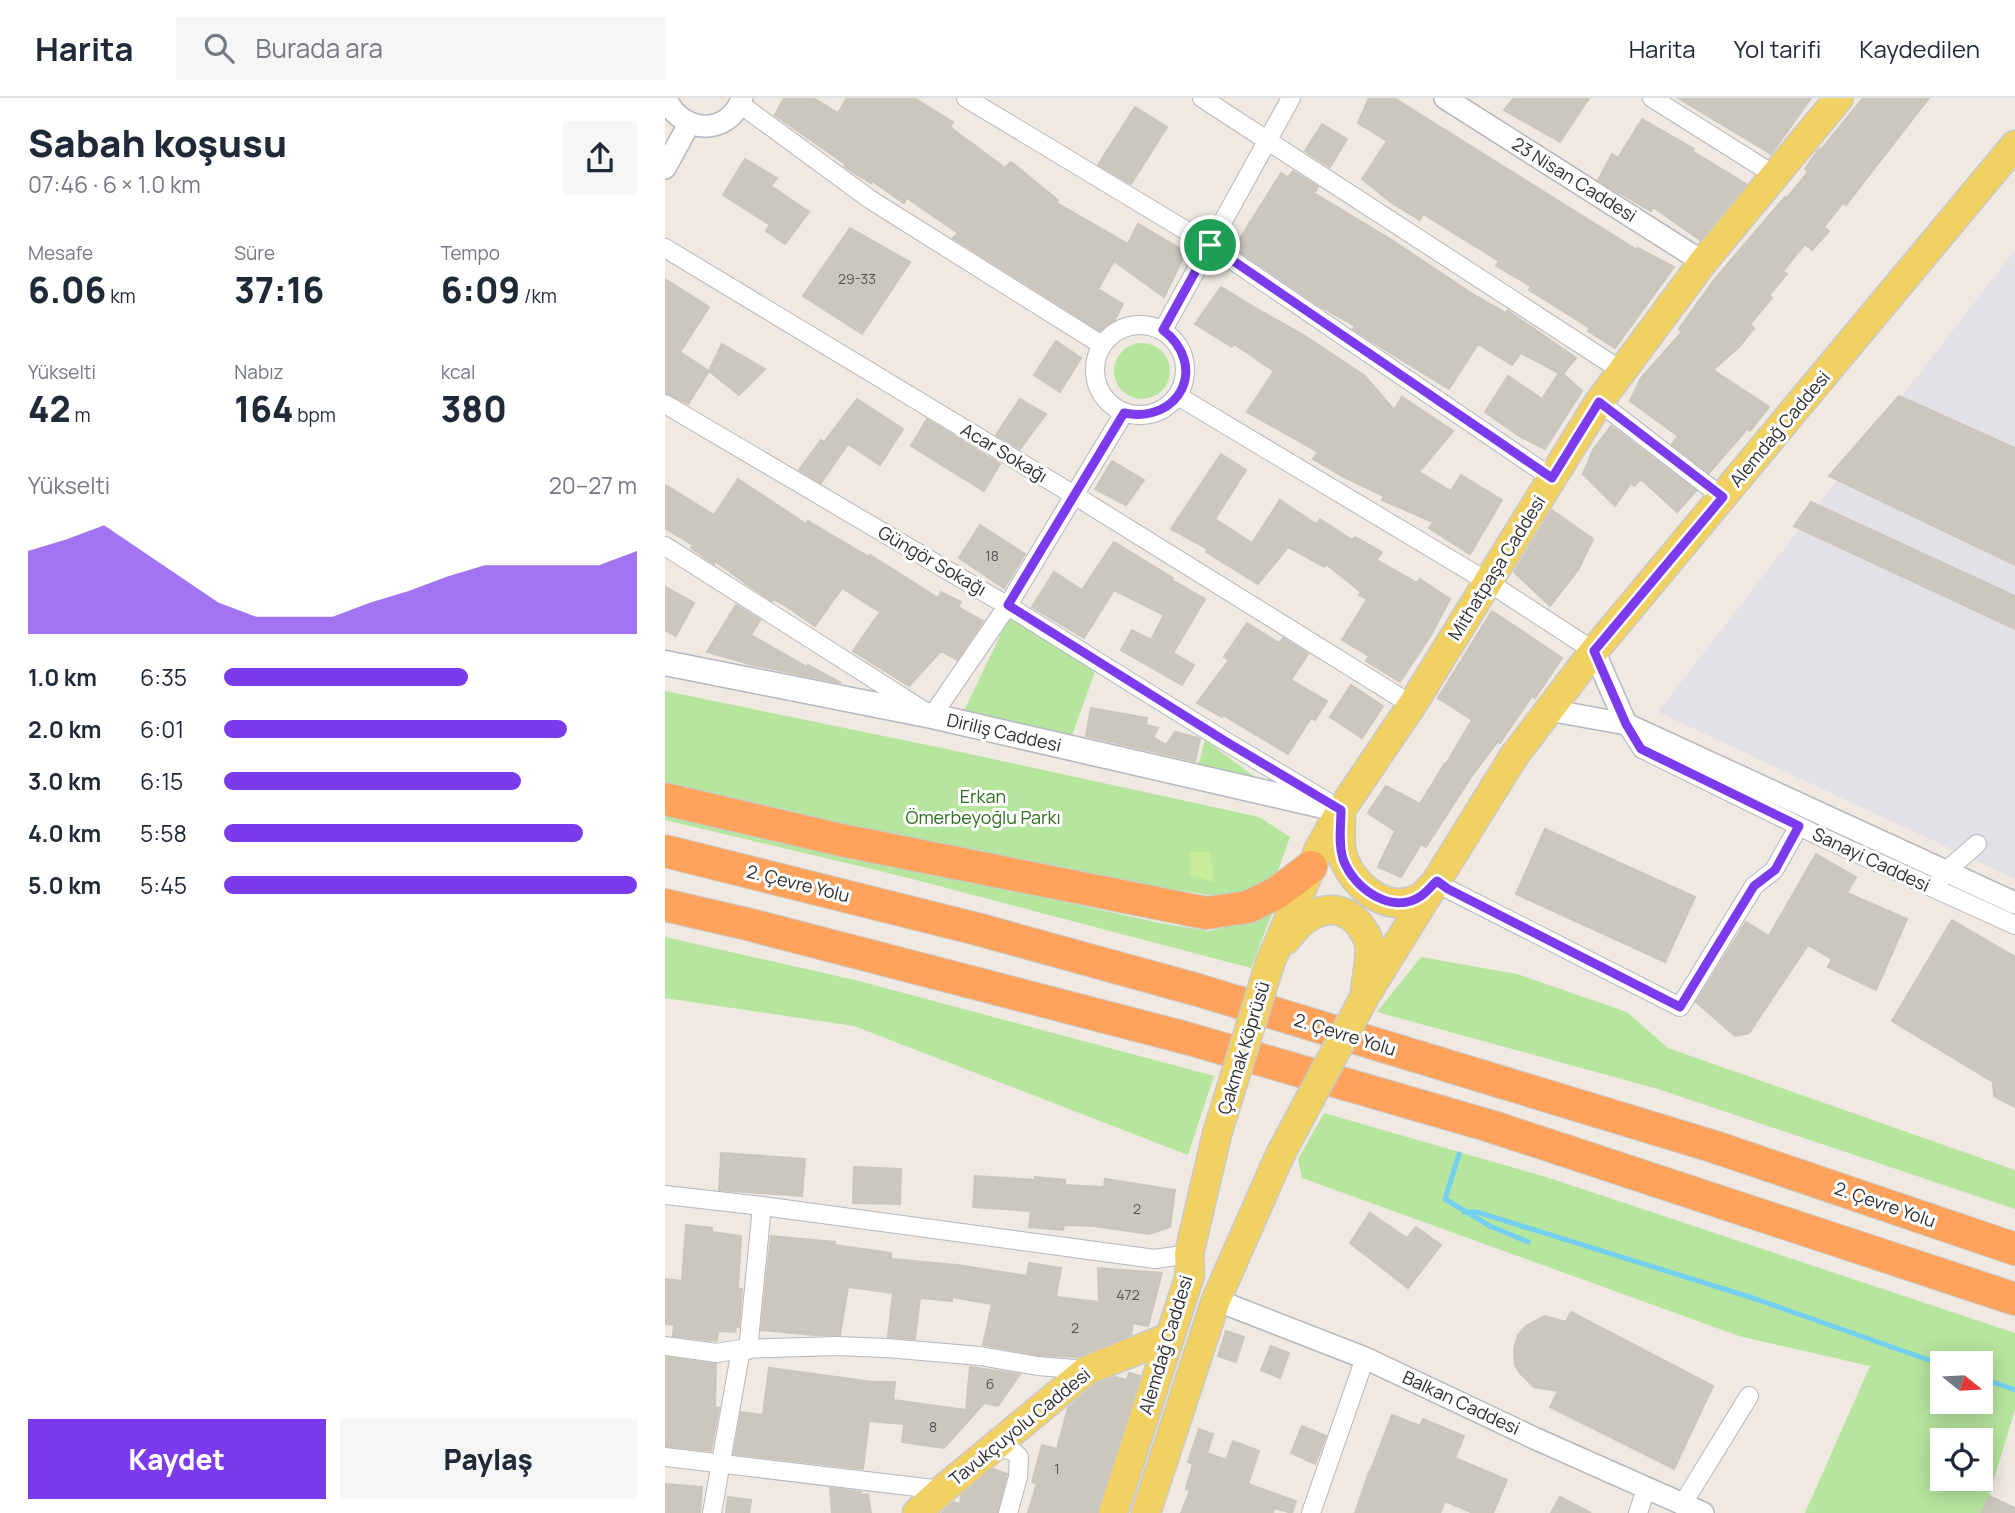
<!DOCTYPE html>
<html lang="tr">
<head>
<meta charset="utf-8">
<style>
	body { margin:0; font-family:Manrope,sans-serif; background:#f6f6f7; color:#1f2937; height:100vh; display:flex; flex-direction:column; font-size:26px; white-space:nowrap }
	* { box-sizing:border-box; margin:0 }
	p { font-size:23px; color:#747a83 }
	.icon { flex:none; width:38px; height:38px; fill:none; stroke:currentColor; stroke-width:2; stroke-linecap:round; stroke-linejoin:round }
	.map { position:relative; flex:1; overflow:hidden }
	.details { display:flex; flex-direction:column; background:#fff; width:665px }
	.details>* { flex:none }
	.needle { width:46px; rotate:108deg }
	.controls { position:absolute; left:1265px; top:1253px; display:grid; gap:14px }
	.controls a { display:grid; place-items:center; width:63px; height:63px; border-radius:0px; background:#fff; box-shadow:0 4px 18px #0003; font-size:35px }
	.pin { position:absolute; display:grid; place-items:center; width:60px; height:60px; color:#fff; margin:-30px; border:4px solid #fff; border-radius:50%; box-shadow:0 2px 7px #0007 }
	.round { display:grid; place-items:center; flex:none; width:74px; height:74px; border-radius:0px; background:#f6f6f7 }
	.headline { display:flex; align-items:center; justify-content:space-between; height:119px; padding:0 28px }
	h1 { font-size:38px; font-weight:800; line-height:52px }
	.figures { display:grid; grid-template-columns:repeat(3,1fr); gap:10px; height:119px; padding:7px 28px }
	.figures div { display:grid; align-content:center }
	.figures b { font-size:35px; font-weight:800 }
	.figures small { font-size:19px; font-weight:400 }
	.figures p { font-size:19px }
	.chart { height:196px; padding:14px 28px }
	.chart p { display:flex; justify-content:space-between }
	.chart svg { width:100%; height:126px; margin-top:7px; fill:#7c3aed; opacity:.7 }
	.cta { display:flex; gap:14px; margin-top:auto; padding:14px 28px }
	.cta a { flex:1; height:80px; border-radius:0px; background:#7c3aed; color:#fff; font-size:28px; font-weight:800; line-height:80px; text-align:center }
	.cta a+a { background:#f6f6f7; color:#1f2937 }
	ul { padding:0 28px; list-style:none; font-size:23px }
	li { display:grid; grid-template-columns:112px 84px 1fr; align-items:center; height:52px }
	li i { height:18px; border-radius:9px; background:#7c3aed }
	header { display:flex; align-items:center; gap:42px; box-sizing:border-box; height:98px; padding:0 35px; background:#fff; border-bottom:2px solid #e0e1e3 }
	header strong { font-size:33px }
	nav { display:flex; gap:38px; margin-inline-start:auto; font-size:24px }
	.search { width:490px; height:63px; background:#f6f6f7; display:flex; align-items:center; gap:18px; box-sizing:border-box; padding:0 24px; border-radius:0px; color:#747a83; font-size:26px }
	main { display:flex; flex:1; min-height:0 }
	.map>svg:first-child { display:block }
</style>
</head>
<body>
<header>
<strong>Harita</strong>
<div class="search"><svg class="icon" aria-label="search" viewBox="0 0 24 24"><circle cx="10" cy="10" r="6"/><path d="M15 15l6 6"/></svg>Burada ara</div>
<nav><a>Harita</a><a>Yol tarifi</a><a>Kaydedilen</a></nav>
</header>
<main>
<section class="details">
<div class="headline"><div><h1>Sabah koşusu</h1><p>07:46 · 6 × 1.0 km</p></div><a class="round"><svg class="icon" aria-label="share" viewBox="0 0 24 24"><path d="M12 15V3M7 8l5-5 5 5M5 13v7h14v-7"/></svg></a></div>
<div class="figures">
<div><p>Mesafe</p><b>6.06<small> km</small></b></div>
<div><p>Süre</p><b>37:16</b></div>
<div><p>Tempo</p><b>6:09<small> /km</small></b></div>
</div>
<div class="figures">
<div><p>Yükselti</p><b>42<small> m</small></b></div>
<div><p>Nabız</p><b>164<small> bpm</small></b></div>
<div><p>kcal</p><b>380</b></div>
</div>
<div class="chart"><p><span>Yükselti</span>20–27 m</p>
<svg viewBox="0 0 160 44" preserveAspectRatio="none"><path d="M0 44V15L10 11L20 6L30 15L40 24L50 33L60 38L70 38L80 38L90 33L100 29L110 24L120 20L130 20L140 20L150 20L160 15V44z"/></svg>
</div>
<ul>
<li><b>1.0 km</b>6:35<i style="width:59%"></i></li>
<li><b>2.0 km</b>6:01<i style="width:83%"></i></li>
<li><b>3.0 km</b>6:15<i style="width:72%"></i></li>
<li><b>4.0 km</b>5:58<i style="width:87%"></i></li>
<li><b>5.0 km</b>5:45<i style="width:100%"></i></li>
</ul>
<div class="cta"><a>Kaydet</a><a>Paylaş</a></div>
</section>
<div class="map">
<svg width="1350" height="1415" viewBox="0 0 1350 1415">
	<rect width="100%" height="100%" fill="#efe9e1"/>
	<path fill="#e3e1e8" d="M 1350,152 L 1350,781 L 993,614 Z"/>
	<path fill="#b6e59e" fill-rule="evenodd" d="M449 273a28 28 0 1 1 56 0a28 28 0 1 1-56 0Z
		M 348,511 L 434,562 L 403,649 L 296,619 Z
		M 0,593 L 277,650 L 594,719 L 625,739 L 609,784 L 582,795 L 556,799 L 317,760 L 0,689 Z
		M 540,642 L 594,682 L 532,673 Z
		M 0,715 L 495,825 L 544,833 L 576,825 L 610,808 L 586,870 L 240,779 L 0,722 Z
		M 0,839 L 194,883 L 549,978 L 523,1057 L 189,928 L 0,900 Z
		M 756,859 L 852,876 L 962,914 L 1003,950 L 1350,1072 L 1350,1111 L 993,991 L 712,914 Z
		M 659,1015 L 881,1079 L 1350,1235 L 1350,1311 L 1319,1415 L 1140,1415 L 1205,1268 L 1074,1238 L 637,1080 L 633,1061 ZM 1278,1265 L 1316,1265 L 1316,1304 L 1278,1304 ZM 1278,1342 L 1316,1342 L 1316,1381 L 1278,1381 Z"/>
	<path fill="#c9ec9a" d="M 525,754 L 545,754 L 550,784 L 525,777 Z"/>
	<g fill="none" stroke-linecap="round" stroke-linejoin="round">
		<path stroke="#75cff0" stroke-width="5" d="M 794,1056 L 780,1101 L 825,1128 L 863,1144
			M 799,1114 L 812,1114 L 1088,1200 L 1278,1267
			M 1316,1280 L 1350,1292"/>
	</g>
	<path fill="#cbc7bf" stroke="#cbc5ba" stroke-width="2" d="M 119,0 L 148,0 L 173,15 L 182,0 L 249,0 L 288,24 L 285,29 L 340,70 L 346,64 L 393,102 L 392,105 L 463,146 L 473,126 L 521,154 L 499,199 L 449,163 L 433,191 L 458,206 L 442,237 L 288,140 L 293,135 L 242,100 L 239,105 L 207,83 L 206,85 L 180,69 L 180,66 L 110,17 Z
		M 704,0 L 729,0 L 972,152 L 973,150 L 1009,169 L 950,250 L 923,233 L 925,230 L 864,192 L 866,188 L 831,168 L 834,163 L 758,116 L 755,122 L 727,105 L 697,81 L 722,43 L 693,25 Z
		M 849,0 L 924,0 L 895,44 L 839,12 Z
		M 1013,0 L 1146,0 L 1106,56 Z
		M 1198,0 L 1264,0 L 1181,107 L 1178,105 L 1159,129 L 1164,133 L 1147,152 L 1140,146 L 1118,173 L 1122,176 L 1104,197 L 1107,200 L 1085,226 L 1089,230 L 1074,249 L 1048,272 L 1104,309 L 1085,333 L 1082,331 L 1044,375 L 1007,346 L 1013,338 L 965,303 L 976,280 L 1017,234 L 1014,231 L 1049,182 L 1120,99 L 1122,100 L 1143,74 L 1140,71 L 1154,51 L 1155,53 Z
		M 470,9 L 502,29 L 466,86 L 433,67 Z
		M 977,21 L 1029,51 L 1027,53 L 1081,86 L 1035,142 L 988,109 L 986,113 L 933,82 L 947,56 L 953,60 Z
		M 657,26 L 682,41 L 665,69 L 640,53 Z
		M 80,61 L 112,80 L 106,88 L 144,114 L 120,146 L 101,133 L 105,127 L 58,97 Z
		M 628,73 L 653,89 L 649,95 L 725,141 L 806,195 L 841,215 L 843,212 L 846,215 L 911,260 L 898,276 L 917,293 L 880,351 L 854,338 L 820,314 L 843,278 L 877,301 L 894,275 L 856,255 L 847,267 L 813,246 L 784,291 L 717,250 L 688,231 L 690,228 L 656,209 L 569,150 L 616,75 L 623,79 Z
		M 185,130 L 245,164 L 197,236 L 138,198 Z
		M 0,181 L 44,209 L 15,254 L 44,273 L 23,306 L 0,295 Z
		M 556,189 L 599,215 L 637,236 L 700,278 L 729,312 L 737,299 L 788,333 L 754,374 L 786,393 L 796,377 L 837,402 L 805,456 L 764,430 L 768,424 L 717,402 L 719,398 L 677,378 L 648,361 L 653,354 L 582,314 L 609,273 L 569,246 L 567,249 L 530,226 Z
		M 391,243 L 416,260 L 395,294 L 369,277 Z
		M 57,246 L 100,271 L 74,297 L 44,273 Z
		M 1234,298 L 1350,350 L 1350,467 L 1164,378 Z
		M 192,301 L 238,331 L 215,367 L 183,346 L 156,385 L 134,372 L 156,342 L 159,344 Z
		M 355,301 L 381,316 L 355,351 L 331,337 Z
		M 262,321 L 335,366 L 319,393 L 246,348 Z
		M 946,328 L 1031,393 L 1012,414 L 976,381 L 969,388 L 966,385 L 950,408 L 918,376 L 928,352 Z
		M 556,356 L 581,372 L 550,421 L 587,445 L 615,402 L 651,426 L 655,421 L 687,442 L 690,439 L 717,454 L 712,462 L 752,485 L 755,481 L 785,501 L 766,537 L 735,584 L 701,563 L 704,558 L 677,542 L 702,501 L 694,497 L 696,494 L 661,466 L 659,469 L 623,449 L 593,486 L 541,454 L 543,451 L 506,431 Z
		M 447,363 L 479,382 L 461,407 L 430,391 Z
		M 73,381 L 141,426 L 143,423 L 204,459 L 205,457 L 273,500 L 276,494 L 296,504 L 293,509 L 318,523 L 292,562 L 276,553 L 244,588 L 188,553 L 215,514 L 177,490 L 150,528 L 118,506 L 108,501 L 107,503 L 83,487 L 50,463 L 49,466 L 26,450 L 28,447 L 0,430 L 0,387 L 49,417 Z
		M 1146,404 L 1350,498 L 1350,531 L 1129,428 Z
		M 887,412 L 928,441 L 913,472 L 885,508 L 849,474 Z
		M 315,427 L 360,456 L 339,490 L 294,460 Z
		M 449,444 L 508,480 L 507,482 L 540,501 L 508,555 L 529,567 L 517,587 L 456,552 L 467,532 L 486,542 L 499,517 L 449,492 L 419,540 L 367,509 L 389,474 L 417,492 Z
		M 0,489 L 29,505 L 11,538 L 0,532 Z
		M 71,507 L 95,522 L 86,537 L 142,569 L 143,567 L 176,585 L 88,567 L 42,554 Z
		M 827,513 L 897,560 L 870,600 L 867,598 L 835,645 L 833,643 L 806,679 L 761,749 L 756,746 L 736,779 L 713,769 L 730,733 L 703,715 L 721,688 L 755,706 L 780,665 L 781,666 L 807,622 L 773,600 Z
		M 582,525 L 614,545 L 618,540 L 643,556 L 626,582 L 662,603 L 650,622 L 646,620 L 623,656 L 558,617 L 557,619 L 532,605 L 564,562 L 559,559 Z
		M 686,587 L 718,608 L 697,640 L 665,619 Z
		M 426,610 L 482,620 L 481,627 L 493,630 L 488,639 L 501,647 L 510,634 L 533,640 L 535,641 L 530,663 L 421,638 Z
		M 880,731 L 1030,799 L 1000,864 L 851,796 Z
		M 1151,756 L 1191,779 L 1182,795 L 1242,821 L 1211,892 L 1163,869 L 1167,861 L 1143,847 L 1084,935 L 1070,938 L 1031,904 L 1081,824 L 1104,838 Z
		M 1287,822 L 1350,859 L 1350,1009 L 1329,998 L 1328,984 L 1227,923 Z
		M 56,1055 L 140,1061 L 137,1098 L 54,1092 Z
		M 189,1069 L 236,1071 L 235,1106 L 188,1105 Z
		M 310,1078 L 370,1082 L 370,1079 L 400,1082 L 400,1087 L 439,1089 L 440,1081 L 510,1092 L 505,1129 L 484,1136 L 429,1128 L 399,1127 L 398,1132 L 364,1129 L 366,1113 L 308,1109 Z
		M 705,1115 L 742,1140 L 751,1129 L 776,1147 L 743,1190 L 685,1145 Z
		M 21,1127 L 47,1130 L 47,1134 L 76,1138 L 73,1191 L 77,1191 L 74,1229 L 71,1229 L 70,1234 L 53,1233 L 52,1243 L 8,1238 L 9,1227 L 0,1226 L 0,1181 L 17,1183 Z
		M 106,1138 L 170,1144 L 170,1147 L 226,1155 L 226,1161 L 292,1167 L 362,1178 L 364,1165 L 396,1170 L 391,1199 L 434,1204 L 433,1170 L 497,1175 L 483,1228 L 468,1225 L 466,1237 L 411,1259 L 374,1257 L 318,1247 L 327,1206 L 287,1199 L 287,1203 L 255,1200 L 250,1241 L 223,1239 L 228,1195 L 183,1189 L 175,1237 L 149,1237 L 96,1232 Z
		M 906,1214 L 1048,1288 L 1009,1371 L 885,1309 L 893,1293 L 869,1289 L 855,1275 L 850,1267 L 849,1251 L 853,1237 L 861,1228 L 880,1218 L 901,1224 Z
		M 561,1233 L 579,1239 L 571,1264 L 553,1258 Z
		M 606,1248 L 624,1255 L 615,1280 L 596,1272 Z
		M 0,1259 L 51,1266 L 50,1309 L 54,1310 L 46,1353 L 0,1348 Z
		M 305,1269 L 355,1276 L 333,1308 L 319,1305 L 279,1350 L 237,1344 L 239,1326 L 204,1323 L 198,1371 L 69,1356 L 76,1314 L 98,1317 L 104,1270 L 208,1284 L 230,1284 L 228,1302 L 301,1312 Z
		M 464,1275 L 475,1278 L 432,1415 L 363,1415 L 372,1385 L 367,1384 L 377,1347 L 392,1351 L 403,1310 L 431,1286 L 450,1279 L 462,1282 Z
		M 727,1317 L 755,1328 L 758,1321 L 799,1338 L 790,1360 L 842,1382 L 828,1415 L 808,1415 L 780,1403 L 775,1415 L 690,1415 L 704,1374 L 705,1374 Z
		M 637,1328 L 661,1338 L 650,1366 L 626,1355 Z
		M 534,1331 L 548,1336 L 542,1355 L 561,1362 L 568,1343 L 594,1353 L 583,1386 L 631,1403 L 627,1415 L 609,1410 L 608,1415 L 516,1415 L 525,1393 L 521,1391 L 528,1366 L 523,1364 Z
		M 328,1371 L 342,1376 L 332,1415 L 277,1415 L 288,1404 L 295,1406 L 296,1398 Z
		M 0,1386 L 37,1389 L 35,1415 L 0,1415 Z
		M 165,1390 L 196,1394 L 195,1397 L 203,1396 L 206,1415 L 167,1415 Z
		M 1324,1398 L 1350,1410 L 1350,1415 L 1317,1415 Z
		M 63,1399 L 86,1402 L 84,1415 L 61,1415 Z
		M 895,1399 L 926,1415 L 886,1415 Z"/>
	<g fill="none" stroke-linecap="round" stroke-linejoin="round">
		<g stroke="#b4b7c1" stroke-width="20">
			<path id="minor" d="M 301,0 L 545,147 L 887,380
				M 537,0 L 957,273
				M 987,0 L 1111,78
				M 75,6 L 206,102 L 437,247
				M 0,150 L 409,397 L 747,607
				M430 272a45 45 0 1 1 90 0a45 45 0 1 1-90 0Z
				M 498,232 L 626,0
				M 513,298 L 823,484 L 929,553
				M 934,304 L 1057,399
				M 0,306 L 348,511 L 560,643 L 661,703
				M 0,448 L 267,618 L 343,507 L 459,315
				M 961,626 L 977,651 L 1152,737 L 1350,827
				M 1275,782 L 1281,773 L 1312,746
				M 772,783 L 783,791 L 1015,909 L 1089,788 L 1109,772 L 1134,728
				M 0,1097 L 97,1108 L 490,1161 L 524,1156
				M 0,1248 L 52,1255 L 76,1251 L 173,1248 L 222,1250 L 315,1258 L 373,1268 L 422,1272
				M 83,1252 L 97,1108
				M 330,1349 L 348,1353 L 354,1359 L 353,1379 L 343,1415
				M 0,1359 L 277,1392
				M 1017,1407 L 1084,1298
				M 47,1415 L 76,1251
				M 646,1415 L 700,1260
				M 973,1415 L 981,1391"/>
		</g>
		<g stroke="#b4b7c1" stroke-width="24">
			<path id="tertiary" d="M 1,0 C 15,36 64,39 77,0
				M 780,0 L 1038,164
				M 0,70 L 24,26
				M 929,553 L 961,626
				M 884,612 L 961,626 L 1350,805
				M 551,1202 L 700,1260 L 869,1340 L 1038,1415"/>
		</g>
		<g stroke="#b4b7c1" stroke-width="27">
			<path id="secondary" d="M 0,565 L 267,618 L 676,712"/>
		</g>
		<g stroke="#c9c9c9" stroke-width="31">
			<path id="primary" d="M 676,715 C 676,730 673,750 680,764 C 692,792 727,818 757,798 C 761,795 765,790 769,786
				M 621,842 C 637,819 664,800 689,821 C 695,826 702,837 704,844 C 707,856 701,881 700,895
				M 605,865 L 654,751 L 676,712 L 747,607 L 934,304 L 1038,164 L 1174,0
				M 700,898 L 849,658 L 929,553 L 1350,47
				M 252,1415 L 277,1392 L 422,1272 L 505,1239
				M 448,1415 L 525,1177 L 524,1156 L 552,1036
				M 481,1415 L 551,1202 L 615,1057"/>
		</g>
		<g stroke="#c9c9c9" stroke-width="34">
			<path id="motorway" d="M 0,701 L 176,742 L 541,815 L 583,809 L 613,794 L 646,769
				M 0,753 L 312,831 L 533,892 L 1050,1049 L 1350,1151
				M 0,807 L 82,826 L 521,940 L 825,1028 L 1350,1201"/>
		</g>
		<use href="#minor" stroke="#fff" stroke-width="18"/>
		<use href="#tertiary" stroke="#fff" stroke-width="21"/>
		<use href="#secondary" stroke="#fff" stroke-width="24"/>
		<use href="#primary" stroke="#f2d163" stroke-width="28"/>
		<use href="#motorway" stroke="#ffa35c" stroke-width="32"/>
		<g stroke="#c9c9c9" stroke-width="31" stroke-linecap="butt">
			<path id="primary-bridge" d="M 552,1036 L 605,865
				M 615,1057 L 700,898"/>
		</g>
		<use href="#primary-bridge" stroke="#f2d163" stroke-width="28"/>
	</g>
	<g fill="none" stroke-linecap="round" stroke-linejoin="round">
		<g stroke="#fff" stroke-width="14">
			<path id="route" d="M 545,147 L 887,380 L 934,304 L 1058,399 L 929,553 L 961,626 L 976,651 L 1134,728 L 1110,772 L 1089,788 L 1015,909 L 783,791 L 772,783 C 767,787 762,794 756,798 C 727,818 688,790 678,761 C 673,745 676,728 676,712 L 560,643 L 343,507 L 459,315 C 515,326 544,268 498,232 Z"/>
		</g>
		<use href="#route" stroke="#7c3aed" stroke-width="9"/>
	</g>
	<g text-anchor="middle" stroke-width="6" stroke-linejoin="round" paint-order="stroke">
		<g font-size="14" fill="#555452">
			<text x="192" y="186">29-33</text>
			<text x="327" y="463">18</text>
			<text x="472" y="1116">2</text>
			<text x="463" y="1202">472</text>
			<text x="410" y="1235">2</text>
			<text x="325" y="1291">6</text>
			<text x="268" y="1334">8</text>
			<text x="392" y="1376">1</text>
		</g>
		<g font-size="18" fill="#2e2e2e" stroke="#fff">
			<text transform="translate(909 82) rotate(32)" y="6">23 Nisan Caddesi</text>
			<text transform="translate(1115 331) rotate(-50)" y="6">Alemdağ Caddesi</text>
			<text transform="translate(339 355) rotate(31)" y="6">Acar Sokağı</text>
			<text transform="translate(267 463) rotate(30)" y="6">Güngör Sokağı</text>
			<text transform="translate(832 470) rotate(-58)" y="6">Mithatpaşa Caddesi</text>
			<text transform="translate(339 635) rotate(13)" y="6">Diriliş Caddesi</text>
			<text transform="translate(1206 762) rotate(25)" y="6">Sanayi Caddesi</text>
			<text transform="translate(133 786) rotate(14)" y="6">2. Çevre Yolu</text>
			<text transform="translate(680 937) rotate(17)" y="6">2. Çevre Yolu</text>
			<text transform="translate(579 950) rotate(-73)" y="6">Çakmak Köprüsü</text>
			<text transform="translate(1220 1107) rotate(19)" y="6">2. Çevre Yolu</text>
			<text transform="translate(501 1247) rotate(-73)" y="6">Alemdağ Caddesi</text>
			<text transform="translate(796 1305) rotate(25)" y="6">Balkan Caddesi</text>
			<text transform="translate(355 1329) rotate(-39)" y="6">Tavukçuyolu Caddesi</text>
		</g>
		<g font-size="18" fill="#2c6e1b" stroke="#fff">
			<text x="318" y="705">Erkan<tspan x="318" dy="21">Ömerbeyoğlu Parkı</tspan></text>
		</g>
	</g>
</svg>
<div class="controls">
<a><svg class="needle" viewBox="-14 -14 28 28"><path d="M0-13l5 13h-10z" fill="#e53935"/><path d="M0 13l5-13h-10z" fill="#747a83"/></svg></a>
<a><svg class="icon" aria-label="locate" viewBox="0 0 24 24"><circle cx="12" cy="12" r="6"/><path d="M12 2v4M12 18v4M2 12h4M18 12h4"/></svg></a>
</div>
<div class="pin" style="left:545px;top:147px;background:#1e9e55"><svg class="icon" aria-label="arrive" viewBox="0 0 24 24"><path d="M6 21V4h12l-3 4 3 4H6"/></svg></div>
</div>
</main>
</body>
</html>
